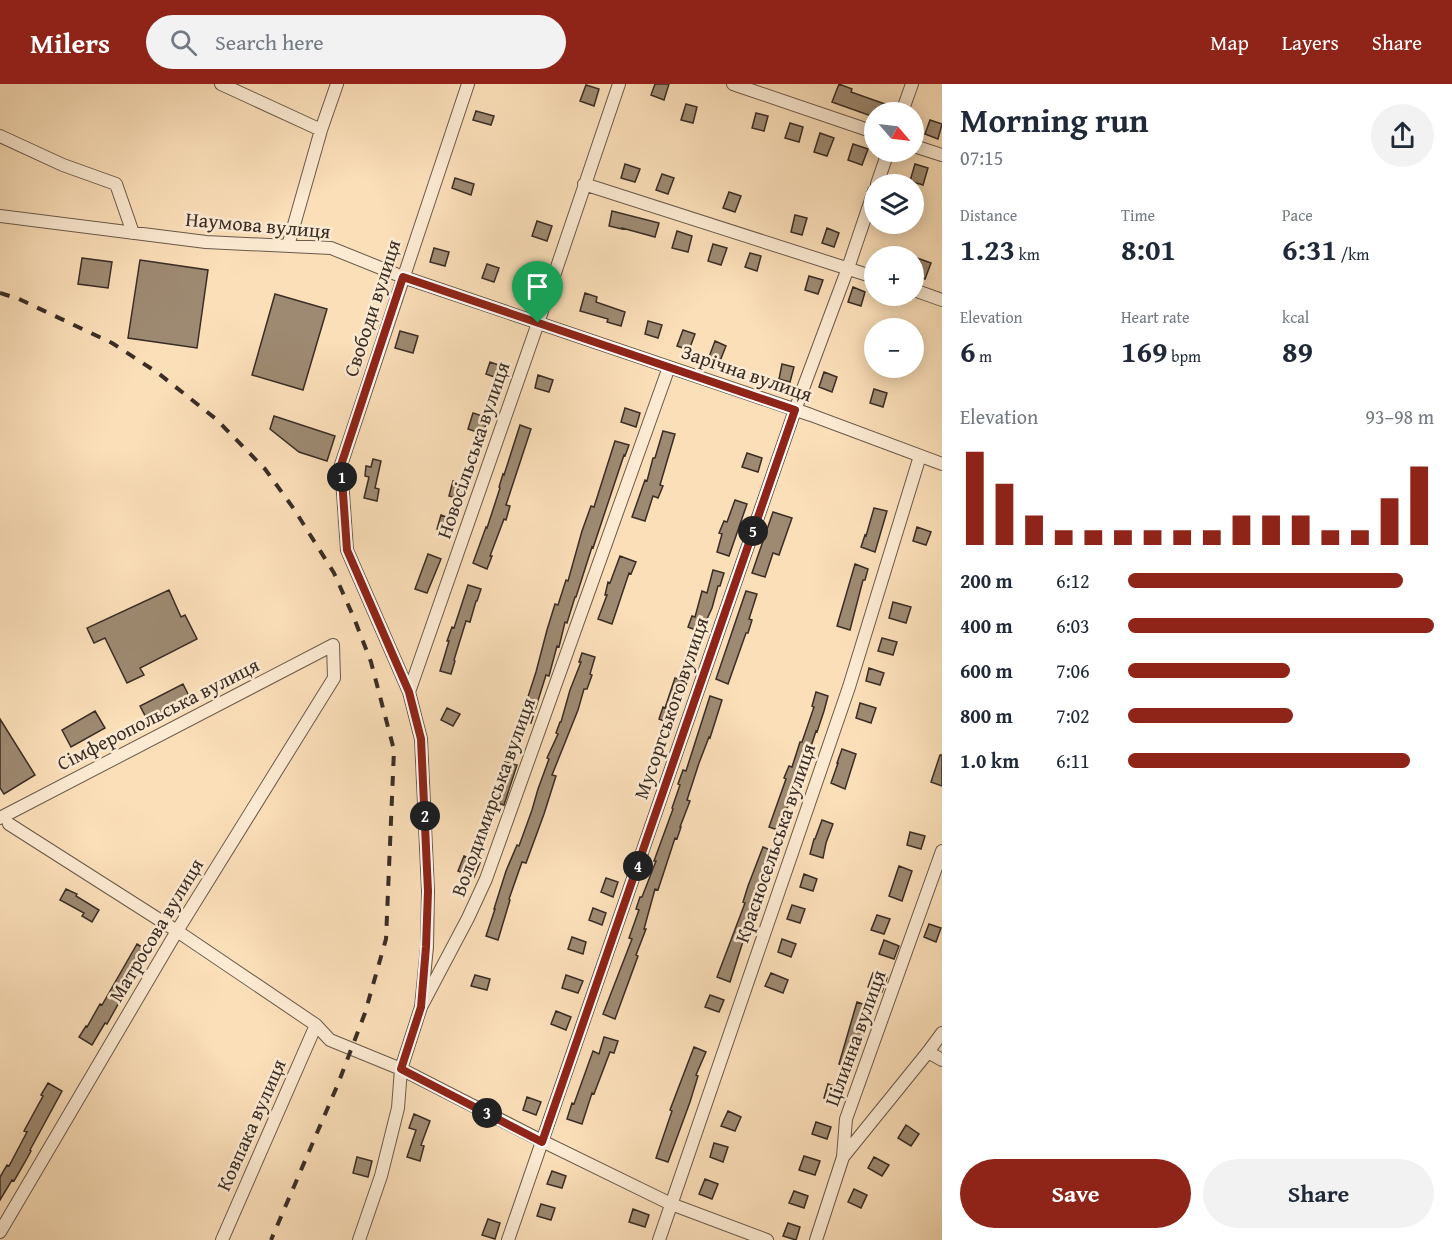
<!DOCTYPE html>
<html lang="en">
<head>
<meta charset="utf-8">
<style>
	body { margin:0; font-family:"Gentium Book Plus",serif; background:#f2f2f3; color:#1f2937; height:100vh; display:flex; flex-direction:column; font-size:22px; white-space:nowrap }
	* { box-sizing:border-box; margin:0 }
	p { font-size:20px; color:#747a83 }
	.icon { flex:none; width:33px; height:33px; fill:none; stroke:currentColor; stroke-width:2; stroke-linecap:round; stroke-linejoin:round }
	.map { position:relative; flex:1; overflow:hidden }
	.details { display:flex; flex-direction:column; background:#fff; width:510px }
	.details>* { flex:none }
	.needle { width:39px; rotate:118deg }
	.fabs { position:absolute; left:864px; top:18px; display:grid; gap:12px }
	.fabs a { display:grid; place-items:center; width:60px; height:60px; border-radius:50%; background:#fff; box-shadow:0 3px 15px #0003; font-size:30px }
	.pin { position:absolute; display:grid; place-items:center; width:51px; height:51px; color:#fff; margin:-62px -26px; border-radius:50% 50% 50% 0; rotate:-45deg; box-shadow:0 0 6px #0007 }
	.pin .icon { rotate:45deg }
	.km { position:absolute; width:30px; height:30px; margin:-15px; border-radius:50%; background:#222; color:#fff; font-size:16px; line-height:30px; text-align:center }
	.round { display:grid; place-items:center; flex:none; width:63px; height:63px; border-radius:32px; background:#f2f2f3 }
	.overview { display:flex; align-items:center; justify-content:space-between; height:102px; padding:0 18px }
	h1 { font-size:33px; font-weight:800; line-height:45px }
	.stats { display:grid; grid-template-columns:repeat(3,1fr); gap:9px; height:102px; padding:6px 18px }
	.stats div { display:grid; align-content:center }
	.stats b { font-size:30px; font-weight:800 }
	.stats small { font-size:16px; font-weight:400 }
	.stats p { font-size:16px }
	.chart { height:168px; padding:12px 18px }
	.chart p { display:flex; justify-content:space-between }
	.chart svg { width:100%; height:108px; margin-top:6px; stroke:#8f2418; stroke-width:6 }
	.primary-button { display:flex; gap:12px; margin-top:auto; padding:12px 18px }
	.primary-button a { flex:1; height:69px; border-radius:36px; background:#8f2418; color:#fff; font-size:24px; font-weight:800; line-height:69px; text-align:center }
	.primary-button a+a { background:#f2f2f3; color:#1f2937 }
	ul { padding:0 18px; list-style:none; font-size:20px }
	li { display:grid; grid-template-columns:96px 72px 1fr; align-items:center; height:45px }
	li i { height:15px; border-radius:8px; background:#8f2418 }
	header { display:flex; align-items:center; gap:36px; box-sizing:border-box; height:84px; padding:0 30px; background:#8f2418; color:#fff }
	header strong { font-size:28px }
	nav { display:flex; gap:33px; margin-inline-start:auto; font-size:21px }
	.search { width:420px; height:54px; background:#f2f2f3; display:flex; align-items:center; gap:15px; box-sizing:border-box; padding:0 21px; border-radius:33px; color:#747a83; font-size:22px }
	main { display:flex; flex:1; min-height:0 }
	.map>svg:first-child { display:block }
</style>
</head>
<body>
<header>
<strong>Milers</strong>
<div class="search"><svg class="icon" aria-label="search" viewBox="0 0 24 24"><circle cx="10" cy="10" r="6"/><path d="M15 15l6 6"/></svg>Search here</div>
<nav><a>Map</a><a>Layers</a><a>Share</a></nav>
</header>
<main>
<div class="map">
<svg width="942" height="1156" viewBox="0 0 942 1156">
	<rect width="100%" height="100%" fill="#fbdfb9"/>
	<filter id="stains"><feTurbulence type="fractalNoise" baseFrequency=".00333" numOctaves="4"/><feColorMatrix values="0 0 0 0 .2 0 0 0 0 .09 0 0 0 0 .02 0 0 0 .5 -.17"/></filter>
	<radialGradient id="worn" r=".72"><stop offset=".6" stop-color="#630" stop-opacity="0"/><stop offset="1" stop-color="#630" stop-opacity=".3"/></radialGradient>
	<path fill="#9e8a72" stroke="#3a2d26" stroke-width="1.5" d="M 655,0 L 669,0 L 664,16 L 651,11 Z
		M 839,0 L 852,5 L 851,8 L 885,20 L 882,28 L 874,28 L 874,33 L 832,18 Z
		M 586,1 L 599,5 L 594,22 L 580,17 Z
		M 686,20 L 697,23 L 693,39 L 681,36 Z
		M 476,27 L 494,32 L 491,41 L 473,36 Z
		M 756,29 L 768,32 L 764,47 L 752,44 Z
		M 930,36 L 942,40 L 938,55 L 925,50 Z
		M 790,39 L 803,43 L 799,58 L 785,54 Z
		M 820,49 L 834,54 L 827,72 L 814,68 Z
		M 853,60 L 868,65 L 862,81 L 848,76 Z
		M 625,80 L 640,85 L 635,98 L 621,94 Z
		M 915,80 L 928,84 L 923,101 L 910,97 Z
		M 662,90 L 674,94 L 668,110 L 656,106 Z
		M 455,94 L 474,100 L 471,111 L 452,104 Z
		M 729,108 L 741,112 L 735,128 L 723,124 Z
		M 612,127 L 659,139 L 655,153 L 622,144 L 622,145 L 609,142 Z
		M 795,131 L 807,134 L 802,151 L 791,148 Z
		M 537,137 L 552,142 L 547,157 L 532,152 Z
		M 827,144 L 839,149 L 834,163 L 822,159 Z
		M 677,147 L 692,152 L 688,168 L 672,164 Z
		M 713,160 L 727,164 L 721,181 L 708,177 Z
		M 434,164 L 449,168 L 445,182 L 430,178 Z
		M 750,169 L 761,172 L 757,187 L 745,183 Z
		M 82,174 L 112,178 L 108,204 L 78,200 Z
		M 917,174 L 931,179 L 925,195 L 914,191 L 914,184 Z
		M 140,176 L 208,186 L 197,264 L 128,254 Z
		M 487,180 L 499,184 L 494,198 L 482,194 Z
		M 522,189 L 533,193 L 527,210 L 516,207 Z
		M 809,192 L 823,196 L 818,210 L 805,206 Z
		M 853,203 L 865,208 L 861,222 L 848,218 Z
		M 585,209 L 597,213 L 596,218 L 625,228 L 621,242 L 607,238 L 608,235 L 580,227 Z
		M 275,210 L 327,225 L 303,306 L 252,291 Z
		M 648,237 L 662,241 L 658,254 L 645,250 Z
		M 683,246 L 695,250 L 689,266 L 677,262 Z
		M 400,247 L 418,252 L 413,269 L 395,264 Z
		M 715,257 L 726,262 L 720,277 L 709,273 Z
		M 490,278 L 504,283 L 500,295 L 486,290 Z
		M 782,280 L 794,283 L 790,298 L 779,295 Z
		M 824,288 L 837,293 L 832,308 L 819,303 Z
		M 538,291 L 553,296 L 549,308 L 535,304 Z
		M 874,305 L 887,309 L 883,323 L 870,319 Z
		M 625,324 L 640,329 L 636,343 L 621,338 Z
		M 473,329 L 488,334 L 483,350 L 468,345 Z
		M 274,332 L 335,352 L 327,377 L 299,368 L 270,345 Z
		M 520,341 L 531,345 L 506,421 L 510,422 L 506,436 L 504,435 L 490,472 L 492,472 L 487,485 L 473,479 L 486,443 L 487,444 L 500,404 L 499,403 L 503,390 L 504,391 Z
		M 663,347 L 675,350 L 660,401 L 663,402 L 658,414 L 653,412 L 645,437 L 632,433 L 645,396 L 647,397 L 653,374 L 655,374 Z
		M 615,357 L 629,361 L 625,372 L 624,371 L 593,464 L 592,463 L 576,513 L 575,513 L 567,539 L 565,538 L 559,563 L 557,562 L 549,592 L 546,591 L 531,639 L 518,634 L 523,621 L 525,622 L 536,588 L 547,546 L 555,520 L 558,521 L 566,496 L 568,497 L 582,447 L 591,422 L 594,423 Z
		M 747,369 L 762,374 L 758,388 L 742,383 Z
		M 373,375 L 381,377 L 375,404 L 379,405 L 377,417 L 364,414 L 369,393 L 365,392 L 366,382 L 371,383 Z
		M 453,397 L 466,401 L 461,415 L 449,412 Z
		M 735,416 L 747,420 L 729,472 L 717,468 L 722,450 L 719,449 L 724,437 L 727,438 Z
		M 874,424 L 887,427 L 875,468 L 861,463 L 865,451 L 866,452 Z
		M 773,428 L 792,434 L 779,471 L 773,469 L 765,493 L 752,489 Z
		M 441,431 L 454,436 L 450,449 L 437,445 Z
		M 917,443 L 931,448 L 926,461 L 913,457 Z
		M 428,470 L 441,475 L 427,509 L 415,505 Z
		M 620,472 L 636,478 L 631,490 L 629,489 L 612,540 L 598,535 L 607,511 L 605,511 L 608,498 L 610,499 Z
		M 855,480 L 868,485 L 865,496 L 863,496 L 850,546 L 837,542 Z
		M 713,486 L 724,489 L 720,502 L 718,502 L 712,524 L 701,548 L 688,543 L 692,532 L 695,533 L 702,507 L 707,509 Z
		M 468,501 L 481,505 L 477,517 L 476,517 L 470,538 L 466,537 L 454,576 L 455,577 L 451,590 L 440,587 L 449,557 L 447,557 L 452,543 L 454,544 Z
		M 169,506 L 181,533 L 185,531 L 197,555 L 140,584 L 144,591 L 127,599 L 105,554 L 94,559 L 87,544 Z
		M 746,507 L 757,510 L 749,535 L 752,536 L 748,549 L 746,549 L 728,600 L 716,595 Z
		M 893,518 L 911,523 L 906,539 L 889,534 Z
		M 882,554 L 897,558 L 893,571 L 878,567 Z
		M 582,569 L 595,573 L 590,590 L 592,591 L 587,605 L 584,605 L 578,626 L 552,691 L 556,692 L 544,730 L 526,779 L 522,778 L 509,815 L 510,816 L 498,856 L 486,852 L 495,825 L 494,825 L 506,787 L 517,761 L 519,762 L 532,726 L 538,705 L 549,675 L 547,674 L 558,650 L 556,649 L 560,638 L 561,638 L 570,606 L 581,578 L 579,578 Z
		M 869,584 L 884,589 L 880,601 L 866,597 Z
		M 675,594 L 687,598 L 682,612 L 681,612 L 672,640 L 659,635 L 663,623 L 665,624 Z
		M 183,600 L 193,620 L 150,641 L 140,622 Z
		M 816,608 L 828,612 L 824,627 L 817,648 L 816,647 L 804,684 L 782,736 L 784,737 L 781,747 L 769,743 L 786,695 L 784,694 L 789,682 L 792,683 L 800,658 L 802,658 L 814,623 L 812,622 Z
		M 710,612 L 722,616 L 710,654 L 709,653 L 699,679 L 687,716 L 690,717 L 680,743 L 681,743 L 677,755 L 675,754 L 658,806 L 655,805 L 644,845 L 646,845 L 636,871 L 638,872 L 615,935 L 603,930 L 632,855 L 629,854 L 639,826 L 636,825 L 640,813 L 642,813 L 656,777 L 654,777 L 658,766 L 673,725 L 672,724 L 680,701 L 678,700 L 683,686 L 686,687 Z
		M 860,619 L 876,624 L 871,639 L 856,634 Z
		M 447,624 L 460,630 L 453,642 L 441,636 Z
		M 95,627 L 105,644 L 71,663 L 62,646 Z
		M 0,635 L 35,691 L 4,710 L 0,704 Z
		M 842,665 L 856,670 L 845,705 L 831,699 L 838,679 L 837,679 Z
		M 940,671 L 942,671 L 942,702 L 931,698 Z
		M 505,678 L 517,681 L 504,721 L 490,717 L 495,702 L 498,703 Z
		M 822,736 L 833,740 L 826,759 L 823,774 L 810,770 L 814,755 L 815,755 Z
		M 910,748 L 925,752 L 921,765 L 907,761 Z
		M 763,763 L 775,768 L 746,848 L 730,898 L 717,893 L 745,819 L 743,818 L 748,802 Z
		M 464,772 L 480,779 L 474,793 L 458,787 Z
		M 899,782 L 912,787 L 902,817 L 889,812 Z
		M 804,790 L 817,795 L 813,807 L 800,803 Z
		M 606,794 L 618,798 L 613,813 L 601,808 Z
		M 66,805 L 77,810 L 76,812 L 99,826 L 92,838 L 82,832 L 84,829 L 60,816 Z
		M 792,821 L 805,825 L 800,839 L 787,835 Z
		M 593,824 L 606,829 L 602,841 L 589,836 Z
		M 877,831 L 890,835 L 884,850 L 871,846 Z
		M 929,840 L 941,844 L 936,858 L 924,853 Z
		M 572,853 L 586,858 L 583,870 L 568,865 Z
		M 782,855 L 796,860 L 791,873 L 778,868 Z
		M 884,856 L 899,862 L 894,875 L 879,870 Z
		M 137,860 L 148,867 L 107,940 L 105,939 L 92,961 L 79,953 L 86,942 L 87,943 L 100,920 L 102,921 Z
		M 771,889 L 788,896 L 783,909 L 765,902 Z
		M 873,889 L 887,894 L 882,908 L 868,903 Z
		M 475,891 L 490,895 L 487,906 L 471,902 Z
		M 566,891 L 583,897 L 578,909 L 562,904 Z
		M 710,911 L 724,916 L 719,928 L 705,923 Z
		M 857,918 L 871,923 L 863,944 L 865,945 L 860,961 L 858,961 L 851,984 L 839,980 Z
		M 556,927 L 571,933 L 566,946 L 551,940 Z
		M 604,953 L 618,957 L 614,969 L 610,968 L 594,1010 L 592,1009 L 582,1040 L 567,1035 L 572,1019 L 574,1020 L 593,967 L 599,970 Z
		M 694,963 L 706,968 L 696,991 L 698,992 L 690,1018 L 668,1078 L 656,1074 L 672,1027 L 670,1026 Z
		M 48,999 L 62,1007 L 30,1066 L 31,1067 L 25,1078 L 14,1097 L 12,1096 L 0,1116 L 0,1093 L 7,1081 L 9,1082 L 27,1048 L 24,1047 L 43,1012 L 41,1011 Z
		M 828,1000 L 844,1005 L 839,1019 L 824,1014 Z
		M 527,1013 L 541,1018 L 536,1031 L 523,1026 Z
		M 728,1027 L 741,1033 L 735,1047 L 721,1042 Z
		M 414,1030 L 430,1037 L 421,1061 L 424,1062 L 420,1077 L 407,1073 L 416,1046 L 409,1044 Z
		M 816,1038 L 831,1043 L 827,1055 L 812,1050 Z
		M 906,1041 L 919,1050 L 911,1062 L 898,1054 Z
		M 714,1059 L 728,1063 L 723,1078 L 710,1073 Z
		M 804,1072 L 820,1077 L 815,1091 L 799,1086 Z
		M 357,1073 L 372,1077 L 368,1093 L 353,1089 Z
		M 874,1073 L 889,1081 L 882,1092 L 868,1084 Z
		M 552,1087 L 566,1092 L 562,1104 L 547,1100 Z
		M 705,1095 L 718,1100 L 712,1115 L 699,1110 Z
		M 854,1105 L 867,1111 L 861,1124 L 848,1118 Z
		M 794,1107 L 808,1112 L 804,1124 L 789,1119 Z
		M 541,1120 L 555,1124 L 551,1136 L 537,1132 Z
		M 633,1125 L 649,1131 L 645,1143 L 629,1138 Z
		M 488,1135 L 500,1139 L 495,1155 L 482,1151 Z
		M 788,1139 L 800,1143 L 796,1156 L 783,1152 Z"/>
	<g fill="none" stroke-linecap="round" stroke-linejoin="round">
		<g stroke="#6a5a4b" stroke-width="14">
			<path id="street" d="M 221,0 L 321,46
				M 733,0 L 874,48
				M 902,28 L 912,0
				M 0,52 L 63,81 L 116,100 L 133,149
				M 914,62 L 942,71
				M 584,100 L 874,193
				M 877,100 L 888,68
				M 0,132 L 206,158 L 331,164 L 403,193 L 811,331 L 942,380
				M 288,162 L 321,46 L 337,0
				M 914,206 L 942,216
				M 409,608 L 538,239 L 619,0
				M 0,734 L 333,561 L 334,594 L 177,847 L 0,1148
				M 9,740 L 177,847 L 316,941 L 330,956 L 401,985 L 542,1057 L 671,1120 L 767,1156
				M 421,923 L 427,863 L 428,807 L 421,655 L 409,608 L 347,466 L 341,381 L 468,0
				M 928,968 L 942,976
				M 843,1073 L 928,968 L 942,949
				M 222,1156 L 316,941
				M 359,1156 L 381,1092 L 398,1024 L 401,985 L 421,923 L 468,834 L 486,795 L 669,283
				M 508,1156 L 795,326 L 848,184 L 874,107
				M 659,1156 L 849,603 L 920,372
				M 816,1156 L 843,1073 L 846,1035 L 942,767"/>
		</g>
		<use href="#street" stroke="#fcead2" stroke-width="12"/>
		<path stroke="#3a2d26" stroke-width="4" stroke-dasharray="10 10" stroke-linecap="butt" d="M 0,209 L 19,215 L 112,259 L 158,289 L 216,335 L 265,385 L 294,425 L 334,489 L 354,534 L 371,578 L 394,666 L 386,855 L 365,929 L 338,1000 L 271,1156"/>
	</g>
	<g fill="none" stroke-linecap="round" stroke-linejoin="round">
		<g stroke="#fff" stroke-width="12">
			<path id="route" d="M 403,193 L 795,326 L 542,1058 L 401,985 L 421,923 L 426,863 L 428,807 L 421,655 L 409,608 L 347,466 L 341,381 Z"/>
		</g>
		<use href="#route" stroke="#8f2418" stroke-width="8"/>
	</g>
	<g text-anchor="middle" stroke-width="5" stroke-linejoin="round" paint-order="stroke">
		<g font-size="20" fill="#3a2d26" stroke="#fcead2">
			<text transform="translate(258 141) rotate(5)" y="7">Наумова вулиця</text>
			<text transform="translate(372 224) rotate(-72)" y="7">Свободи вулиця</text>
			<text transform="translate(747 289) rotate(19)" y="7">Зарічна вулиця</text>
			<text transform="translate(473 366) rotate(-71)" y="7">Новосільська вулиця</text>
			<text transform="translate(671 624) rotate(-71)" y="7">Мусоргського вулиця</text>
			<text transform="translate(158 630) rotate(-27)" y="7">Сімферопольська вулиця</text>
			<text transform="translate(493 713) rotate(-70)" y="7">Володимирська вулиця</text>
			<text transform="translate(775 759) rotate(-71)" y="7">Красносельська вулиця</text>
			<text transform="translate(156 846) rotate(-59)" y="7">Матросова вулиця</text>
			<text transform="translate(855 954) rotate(-70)" y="7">Цілинна вулиця</text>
			<text transform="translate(251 1041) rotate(-66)" y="7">Ковпака вулиця</text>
		</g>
	</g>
	<rect width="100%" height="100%" filter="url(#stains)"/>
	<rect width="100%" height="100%" fill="url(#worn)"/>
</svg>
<div class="fabs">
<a><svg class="needle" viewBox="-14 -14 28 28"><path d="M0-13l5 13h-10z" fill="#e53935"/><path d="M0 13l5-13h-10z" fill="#747a83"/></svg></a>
<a><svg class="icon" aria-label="layers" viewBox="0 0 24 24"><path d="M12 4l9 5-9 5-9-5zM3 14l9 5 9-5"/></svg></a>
<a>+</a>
<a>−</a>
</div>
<div class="pin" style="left:538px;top:239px;background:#1e9e55"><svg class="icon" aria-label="arrive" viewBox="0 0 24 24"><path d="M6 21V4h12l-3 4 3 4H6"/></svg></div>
<b class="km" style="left:342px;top:393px">1</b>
<b class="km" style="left:425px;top:732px">2</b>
<b class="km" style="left:487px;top:1029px">3</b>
<b class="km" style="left:638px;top:782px">4</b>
<b class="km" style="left:753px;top:447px">5</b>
</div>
<section class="details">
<div class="overview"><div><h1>Morning run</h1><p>07:15</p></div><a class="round"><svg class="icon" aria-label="share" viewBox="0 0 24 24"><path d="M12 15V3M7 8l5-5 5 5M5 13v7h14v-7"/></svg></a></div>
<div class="stats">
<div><p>Distance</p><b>1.23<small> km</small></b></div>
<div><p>Time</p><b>8:01</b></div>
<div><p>Pace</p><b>6:31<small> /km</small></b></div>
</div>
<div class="stats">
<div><p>Elevation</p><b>6<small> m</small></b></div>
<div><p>Heart rate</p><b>169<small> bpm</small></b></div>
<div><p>kcal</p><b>89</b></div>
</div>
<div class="chart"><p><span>Elevation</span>93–98 m</p>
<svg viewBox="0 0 160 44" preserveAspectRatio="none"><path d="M5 44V6M15 44V19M25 44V32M35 44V38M45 44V38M55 44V38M65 44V38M75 44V38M85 44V38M95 44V32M105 44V32M115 44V32M125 44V38M135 44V38M145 44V25M155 44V12"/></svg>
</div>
<ul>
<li><b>200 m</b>6:12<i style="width:90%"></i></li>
<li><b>400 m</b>6:03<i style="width:100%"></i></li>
<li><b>600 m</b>7:06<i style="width:53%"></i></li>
<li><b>800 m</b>7:02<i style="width:54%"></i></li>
<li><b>1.0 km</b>6:11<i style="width:92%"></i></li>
</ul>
<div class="primary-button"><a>Save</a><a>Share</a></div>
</section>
</main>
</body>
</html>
